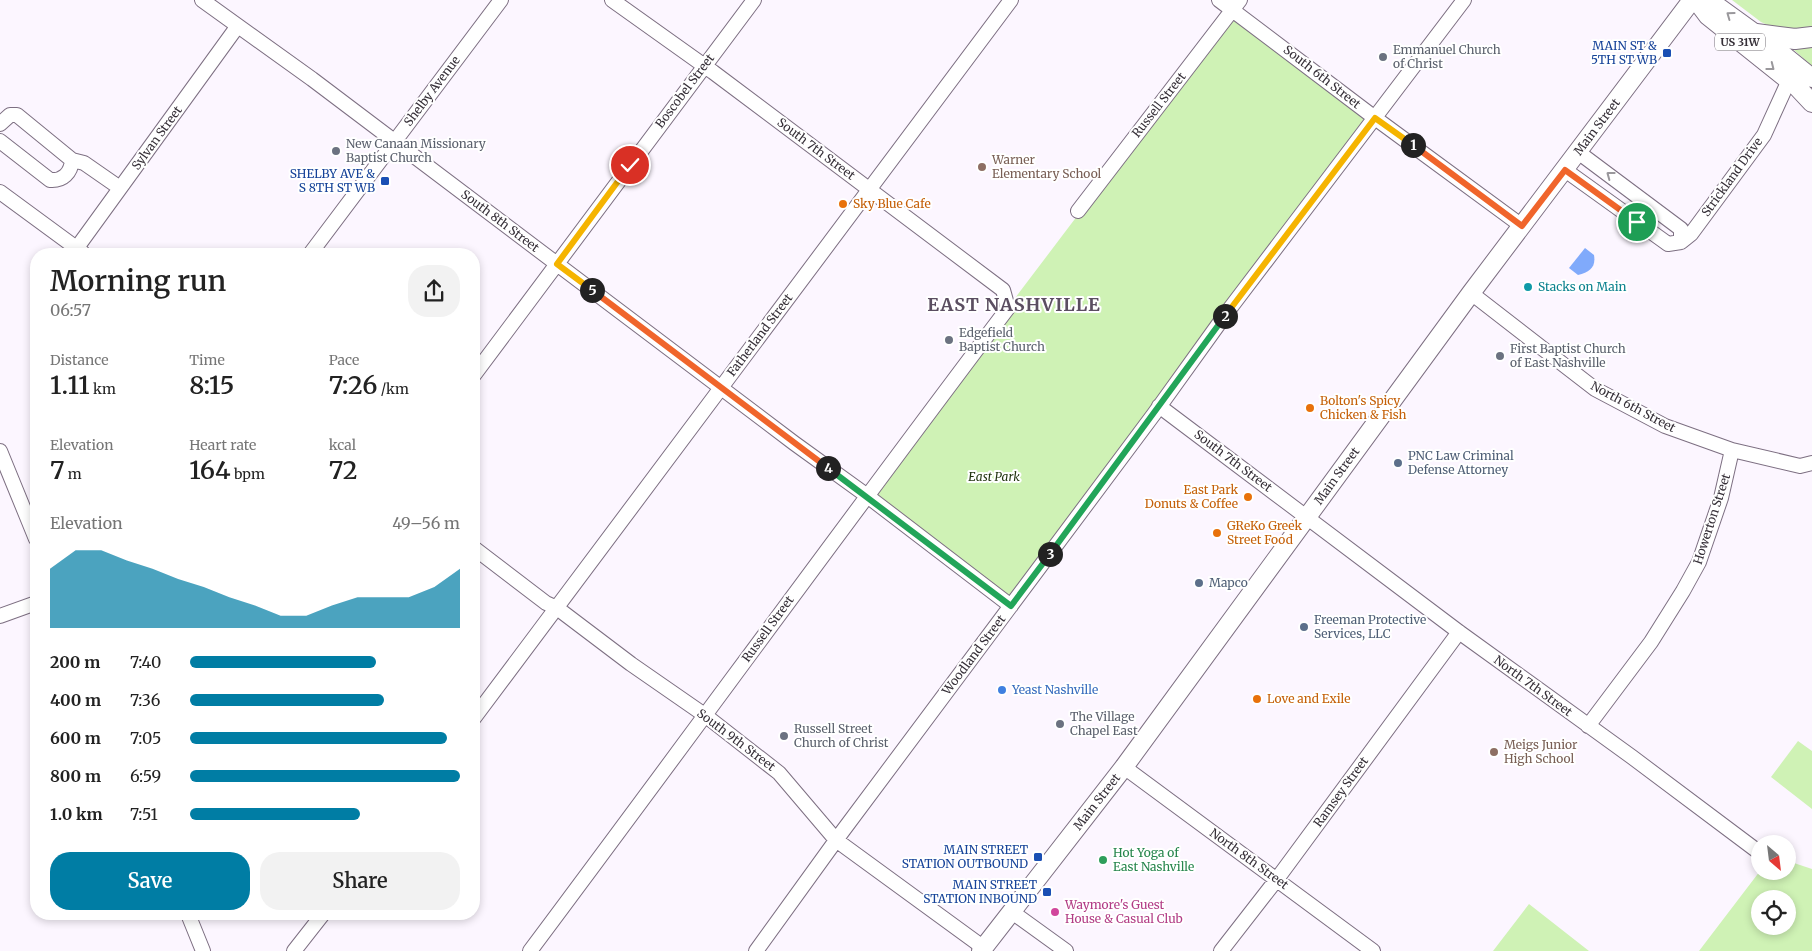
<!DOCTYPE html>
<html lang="en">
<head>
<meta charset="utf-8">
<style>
	body { margin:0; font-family:Merriweather,serif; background:#f2f2f2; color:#222; height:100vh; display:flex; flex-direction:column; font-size:19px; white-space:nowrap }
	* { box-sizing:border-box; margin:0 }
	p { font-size:16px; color:#767676 }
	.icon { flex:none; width:28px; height:28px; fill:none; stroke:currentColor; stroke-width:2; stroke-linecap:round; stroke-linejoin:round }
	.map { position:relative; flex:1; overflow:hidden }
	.details { position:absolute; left:30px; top:248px; width:450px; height:672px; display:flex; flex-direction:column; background:#fff; border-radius:20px; box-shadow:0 2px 8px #0003 }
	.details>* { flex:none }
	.needle { width:32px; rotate:152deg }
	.tools { position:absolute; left:1751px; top:835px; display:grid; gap:10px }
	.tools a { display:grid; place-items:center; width:45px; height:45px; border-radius:50%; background:#fff; box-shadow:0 2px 8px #0003; font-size:25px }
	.pin { position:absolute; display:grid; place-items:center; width:42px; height:42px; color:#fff; margin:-21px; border:2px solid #fff; border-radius:50%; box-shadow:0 1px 5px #0007 }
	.km { position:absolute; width:25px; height:25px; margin:-12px; border-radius:50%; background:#222; color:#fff; font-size:14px; line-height:25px; text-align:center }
	.round { display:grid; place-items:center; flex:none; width:52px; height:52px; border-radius:20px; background:#f2f2f2 }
	.head { display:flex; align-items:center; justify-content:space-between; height:85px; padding:0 20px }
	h1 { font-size:28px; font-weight:600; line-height:38px }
	.stats { display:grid; grid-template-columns:repeat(3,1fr); gap:8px; height:85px; padding:5px 20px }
	.stats div { display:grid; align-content:center }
	.stats b { font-size:25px; font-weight:600 }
	.stats small { font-size:14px; font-weight:400 }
	.stats p { font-size:14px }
	.chart { height:140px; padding:10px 20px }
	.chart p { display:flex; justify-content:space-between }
	.chart svg { width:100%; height:90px; margin-top:5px; fill:#007da4; opacity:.7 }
	.button { display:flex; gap:10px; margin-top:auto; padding:10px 20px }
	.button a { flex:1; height:58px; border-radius:20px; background:#007da4; color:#fff; font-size:20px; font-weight:600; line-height:58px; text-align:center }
	.button a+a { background:#f2f2f2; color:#222 }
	ul { padding:0 20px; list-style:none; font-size:16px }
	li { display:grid; grid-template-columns:80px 60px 1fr; align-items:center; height:38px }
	li i { height:12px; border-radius:6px; background:#007da4 }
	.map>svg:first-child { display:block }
</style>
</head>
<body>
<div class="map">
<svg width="1812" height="951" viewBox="0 0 1812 951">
	<rect width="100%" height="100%" fill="#fcf6ff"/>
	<path fill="#cff2b5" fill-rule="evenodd" d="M 1732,0 L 1812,0 L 1812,31 L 1776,29 L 1761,22 Z
		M 1233,10 L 1375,118 L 1011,606 L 866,495 Z
		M 1786,43 L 1812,43 L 1812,66 Z
		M 1798,741 L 1812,751 L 1812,809 L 1771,777 Z
		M 1788,861 L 1812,869 L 1812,951 L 1699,951 L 1760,871 L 1788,871 ZM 1760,899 L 1788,899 L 1788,926 L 1760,926 Z
		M 1529,904 L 1589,951 L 1493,951 Z"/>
	<path fill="#80aafb" d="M 1585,248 L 1594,255 C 1596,267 1590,272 1578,275 L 1569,268 Z"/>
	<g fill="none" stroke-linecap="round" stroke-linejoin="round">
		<g stroke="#7d6f82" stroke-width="16">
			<path id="minor" d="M 202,0 L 312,79 L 794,443 L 866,495 L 1011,606
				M 1219,0 L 1375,118 L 1522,226
				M 0,124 L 10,115 L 17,115 L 72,160 L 84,163 L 120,188
				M 0,141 L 50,180 C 63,181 71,173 72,160
				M 1565,170 L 1668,244 L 1681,242 L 1681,229 L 1578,152
				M 0,192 L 83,253
				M 1078,211 L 1240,0
				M 1681,242 L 1691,234 L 1764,135 L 1789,80
				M 76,249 L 237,27
				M 310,254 L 501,0
				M 1471,293 L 1595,389 L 1665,426 L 1732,450 L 1800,466 L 1812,463
				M 474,375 L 754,0
				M 1159,406 L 1459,632 L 1632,757 L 1760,853
				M 0,451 L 36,539
				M 474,548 L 546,603 L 557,608 L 631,664 L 706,716 L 779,773 L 836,840 L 984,948
				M 0,616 L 36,603
				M 474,718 L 1011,0
				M 1588,726 L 1651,642 L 1683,591 L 1699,562 L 1721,498 L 1732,450
				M 1124,767 L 1373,951
				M 1012,912 L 1066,951
				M 188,914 L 203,951
				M 294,951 L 323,914
				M 530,951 C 690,737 847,521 1008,308 L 1003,290 L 713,72 L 612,0
				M 756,951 L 842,832 L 1154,414 L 1228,311 L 1464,0
				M 1221,951 L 1277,879 L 1459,632"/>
		</g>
		<g stroke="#7d6f82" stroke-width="20">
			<path id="major" d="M 1696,0 L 1708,16 L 1797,87 L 1812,103
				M 1702,0 L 1717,6 L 1771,45 L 1812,78
				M 981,951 L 1124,767 L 1471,293 L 1692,0"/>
		</g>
		<g stroke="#7d6f82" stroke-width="22">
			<path id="highway" d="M 1756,34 L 1795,39 L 1812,37"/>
		</g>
		<use href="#minor" stroke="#fff" stroke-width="14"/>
		<use href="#major" stroke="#fff" stroke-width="18"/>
		<use href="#highway" stroke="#fff" stroke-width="20"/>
	</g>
	<defs><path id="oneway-chevron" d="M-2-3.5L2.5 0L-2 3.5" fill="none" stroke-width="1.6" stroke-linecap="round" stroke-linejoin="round" transform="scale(1.25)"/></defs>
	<g stroke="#9a989c">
		<use href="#oneway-chevron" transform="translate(1730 15) rotate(-144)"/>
		<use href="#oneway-chevron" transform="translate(1771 67) rotate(38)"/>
		<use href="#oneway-chevron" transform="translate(1610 175) rotate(-143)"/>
	</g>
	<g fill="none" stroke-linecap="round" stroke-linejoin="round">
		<g stroke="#fff" stroke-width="10">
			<path id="split-1" d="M 1413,145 L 1522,226 L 1565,170 L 1637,222"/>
		</g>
		<g stroke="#fff" stroke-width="10">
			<path id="split-2" d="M 1225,316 L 1375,118 L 1413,145"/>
		</g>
		<g stroke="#fff" stroke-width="10">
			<path id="split-3" d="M 1050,554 L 1225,316"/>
		</g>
		<g stroke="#fff" stroke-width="10">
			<path id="split-4" d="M 828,468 L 1011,606 L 1050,554"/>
		</g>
		<g stroke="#fff" stroke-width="10">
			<path id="split-5" d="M 592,290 L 828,468"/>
		</g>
		<g stroke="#fff" stroke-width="10">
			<path id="split-6" d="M 592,290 L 557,264 L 630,165"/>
		</g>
		<use href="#split-1" stroke="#f0652b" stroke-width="6"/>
		<use href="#split-2" stroke="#f5b400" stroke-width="6"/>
		<use href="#split-3" stroke="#22a559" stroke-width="6"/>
		<use href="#split-4" stroke="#22a559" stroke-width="6"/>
		<use href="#split-5" stroke="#f0652b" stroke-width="6"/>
		<use href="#split-6" stroke="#f5b400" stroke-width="6"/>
	</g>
	<g fill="#1a4fb4" stroke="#fff" stroke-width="2">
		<rect x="1662" y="48" width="10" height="10" rx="2.5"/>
		<rect x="380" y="176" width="10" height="10" rx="2.5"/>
		<rect x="1033" y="852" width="10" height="10" rx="2.5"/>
		<rect x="1042" y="887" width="10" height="10" rx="2.5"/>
	</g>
	<g fill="#6b7280" stroke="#fff" stroke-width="2">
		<circle cx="1383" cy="57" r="5"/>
		<circle cx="336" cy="151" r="5"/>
		<circle cx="949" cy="340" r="5"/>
		<circle cx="1500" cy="356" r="5"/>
		<circle cx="1060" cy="724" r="5"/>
		<circle cx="784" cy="736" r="5"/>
	</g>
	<g fill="#8d6e63" stroke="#fff" stroke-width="2">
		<circle cx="982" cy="167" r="5"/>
		<circle cx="1494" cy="752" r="5"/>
	</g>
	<g fill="#e8710a" stroke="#fff" stroke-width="2">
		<circle cx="843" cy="204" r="5"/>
		<circle cx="1310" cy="408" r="5"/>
		<circle cx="1248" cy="497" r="5"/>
		<circle cx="1217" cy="533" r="5"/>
		<circle cx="1257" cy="699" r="5"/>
	</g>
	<circle fill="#0f9aa8" stroke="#fff" stroke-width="2" cx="1528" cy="287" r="5"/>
	<g fill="#5c6f8a" stroke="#fff" stroke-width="2">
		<circle cx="1398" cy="463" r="5"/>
		<circle cx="1199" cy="583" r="5"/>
		<circle cx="1304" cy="627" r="5"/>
	</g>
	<circle fill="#3f7fe0" stroke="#fff" stroke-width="2" cx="1002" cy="690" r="5"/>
	<circle fill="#2e9e5b" stroke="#fff" stroke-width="2" cx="1103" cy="860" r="5"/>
	<circle fill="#d1479c" stroke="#fff" stroke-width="2" cx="1055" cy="912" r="5"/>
	<g text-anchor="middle" stroke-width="4" stroke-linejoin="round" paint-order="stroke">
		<rect fill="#fff" stroke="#726e74" stroke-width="1" x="1715" y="33.5" width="50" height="17" rx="4"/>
		<g font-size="11" font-weight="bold" fill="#363038">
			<text x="1740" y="46">US 31W</text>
		</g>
		<g font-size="12" fill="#164399" stroke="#fff" text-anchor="end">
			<text x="1657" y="50">MAIN ST &amp;<tspan x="1657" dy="14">5TH ST WB</tspan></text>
			<text x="375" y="178">SHELBY AVE &amp;<tspan x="375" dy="14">S 8TH ST WB</tspan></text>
			<text x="1028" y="854">MAIN STREET<tspan x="1028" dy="14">STATION OUTBOUND</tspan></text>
			<text x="1037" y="889">MAIN STREET<tspan x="1037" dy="14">STATION INBOUND</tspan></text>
		</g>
		<g font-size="12" fill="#5b616d" stroke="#fff" text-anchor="start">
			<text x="1393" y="54">Emmanuel Church<tspan x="1393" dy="14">of Christ</tspan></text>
			<text x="346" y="148">New Canaan Missionary<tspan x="346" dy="14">Baptist Church</tspan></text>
			<text x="959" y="337">Edgefield<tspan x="959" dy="14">Baptist Church</tspan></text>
			<text x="1510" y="353">First Baptist Church<tspan x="1510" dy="14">of East Nashville</tspan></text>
			<text x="1070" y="721">The Village<tspan x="1070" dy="14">Chapel East</tspan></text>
			<text x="794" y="733">Russell Street<tspan x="794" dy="14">Church of Christ</tspan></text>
		</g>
		<g font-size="12" fill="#363038" stroke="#fff">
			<text transform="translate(1322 77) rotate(38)" y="4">South 6th Street</text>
			<text transform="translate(432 91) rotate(-53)" y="4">Shelby Avenue</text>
			<text transform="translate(685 91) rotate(-53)" y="4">Boscobel Street</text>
			<text transform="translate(1159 105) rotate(-52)" y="4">Russell Street</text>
			<text transform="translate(1597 127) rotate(-53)" y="4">Main Street</text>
			<text transform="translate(157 138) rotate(-54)" y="4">Sylvan Street</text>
			<text transform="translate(816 149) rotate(37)" y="4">South 7th Street</text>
			<text transform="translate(1732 177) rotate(-54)" y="4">Strickland Drive</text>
			<text transform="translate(500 221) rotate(37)" y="4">South 8th Street</text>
			<text transform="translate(760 335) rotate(-53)" y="4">Fatherland Street</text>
			<text transform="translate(1633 407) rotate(28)" y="4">North 6th Street</text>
			<text transform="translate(1233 461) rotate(37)" y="4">South 7th Street</text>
			<text transform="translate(1337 476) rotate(-54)" y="4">Main Street</text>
			<text transform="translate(1712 519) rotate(-72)" y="4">Howerton Street</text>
			<text transform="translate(768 629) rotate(-54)" y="4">Russell Street</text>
			<text transform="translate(974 655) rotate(-53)" y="4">Woodland Street</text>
			<text transform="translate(1533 686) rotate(36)" y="4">North 7th Street</text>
			<text transform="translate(736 740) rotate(37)" y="4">South 9th Street</text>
			<text transform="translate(1341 792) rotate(-54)" y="4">Ramsey Street</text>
			<text transform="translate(1097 802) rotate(-52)" y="4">Main Street</text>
			<text transform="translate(1249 859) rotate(36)" y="4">North 8th Street</text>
		</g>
		<g font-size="12" fill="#785e54" stroke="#fff" text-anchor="start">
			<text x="992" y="164">Warner<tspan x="992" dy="14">Elementary School</tspan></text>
			<text x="1504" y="749">Meigs Junior<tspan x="1504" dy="14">High School</tspan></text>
		</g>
		<g font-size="12" fill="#c56008" stroke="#fff" text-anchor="start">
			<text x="853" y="208">Sky Blue Cafe</text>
			<text x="1320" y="405">Bolton's Spicy<tspan x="1320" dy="14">Chicken &amp; Fish</tspan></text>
			<text x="1238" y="494" text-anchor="end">East Park<tspan x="1238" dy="14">Donuts &amp; Coffee</tspan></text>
			<text x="1227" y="530">GReKo Greek<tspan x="1227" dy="14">Street Food</tspan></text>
			<text x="1267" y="703">Love and Exile</text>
		</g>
		<g font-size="12" fill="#0d838f" stroke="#fff" text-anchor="start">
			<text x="1538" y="291">Stacks on Main</text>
		</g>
		<g font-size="12" fill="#4e5e75" stroke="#fff" text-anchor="start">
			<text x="1408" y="460">PNC Law Criminal<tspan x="1408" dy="14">Defense Attorney</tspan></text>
			<text x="1209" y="587">Mapco</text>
			<text x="1314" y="624">Freeman Protective<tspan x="1314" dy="14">Services, LLC</tspan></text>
		</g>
		<g font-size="12" font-style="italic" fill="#1f310d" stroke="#fff">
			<text x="994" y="481">East Park</text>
		</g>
		<g font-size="12" fill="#366cbe" stroke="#fff" text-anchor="start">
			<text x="1012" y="694">Yeast Nashville</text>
		</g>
		<g font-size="12" fill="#27864d" stroke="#fff" text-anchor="start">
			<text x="1113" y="857">Hot Yoga of<tspan x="1113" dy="14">East Nashville</tspan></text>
		</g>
		<g font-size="12" fill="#b23c85" stroke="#fff" text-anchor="start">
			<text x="1065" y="909">Waymore's Guest<tspan x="1065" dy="14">House &amp; Casual Club</tspan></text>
		</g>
		<g font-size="18" font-weight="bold" letter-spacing="1" fill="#5b4e61" stroke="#fff">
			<text x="1014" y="311">EAST NASHVILLE</text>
		</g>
	</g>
</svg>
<div class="tools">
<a><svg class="needle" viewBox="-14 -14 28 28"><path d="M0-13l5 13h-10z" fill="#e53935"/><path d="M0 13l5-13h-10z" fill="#767676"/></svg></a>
<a><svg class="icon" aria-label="locate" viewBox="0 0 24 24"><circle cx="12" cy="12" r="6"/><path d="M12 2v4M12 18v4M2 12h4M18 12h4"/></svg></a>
</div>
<div class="pin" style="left:1637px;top:222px;background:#1e9e55"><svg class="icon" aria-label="arrive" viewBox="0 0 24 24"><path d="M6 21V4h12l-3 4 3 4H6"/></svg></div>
<div class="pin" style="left:630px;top:165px;background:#d93025"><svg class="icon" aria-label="check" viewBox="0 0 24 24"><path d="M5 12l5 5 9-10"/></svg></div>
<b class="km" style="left:1413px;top:145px">1</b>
<b class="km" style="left:1225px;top:316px">2</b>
<b class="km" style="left:1050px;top:554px">3</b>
<b class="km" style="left:828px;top:468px">4</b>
<b class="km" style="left:592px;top:290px">5</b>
<section class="details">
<div class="head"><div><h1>Morning run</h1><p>06:57</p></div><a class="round"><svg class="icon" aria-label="share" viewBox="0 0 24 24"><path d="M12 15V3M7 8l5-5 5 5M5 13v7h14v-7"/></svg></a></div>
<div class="stats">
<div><p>Distance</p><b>1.11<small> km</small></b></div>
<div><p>Time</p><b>8:15</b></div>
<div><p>Pace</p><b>7:26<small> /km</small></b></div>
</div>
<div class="stats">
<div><p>Elevation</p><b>7<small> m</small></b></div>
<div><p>Heart rate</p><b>164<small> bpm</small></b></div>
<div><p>kcal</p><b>72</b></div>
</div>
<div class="chart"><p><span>Elevation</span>49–56 m</p>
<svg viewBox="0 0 160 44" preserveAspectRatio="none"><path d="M0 44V15L10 6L20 6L30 11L40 15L50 20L60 24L70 29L80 33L90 38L100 38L110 33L120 29L130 29L140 29L150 24L160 15V44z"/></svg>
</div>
<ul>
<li><b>200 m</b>7:40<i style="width:69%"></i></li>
<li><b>400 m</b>7:36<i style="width:72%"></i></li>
<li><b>600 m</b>7:05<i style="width:95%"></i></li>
<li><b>800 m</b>6:59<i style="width:100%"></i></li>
<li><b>1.0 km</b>7:51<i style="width:63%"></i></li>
</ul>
<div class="button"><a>Save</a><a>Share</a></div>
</section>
</div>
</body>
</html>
